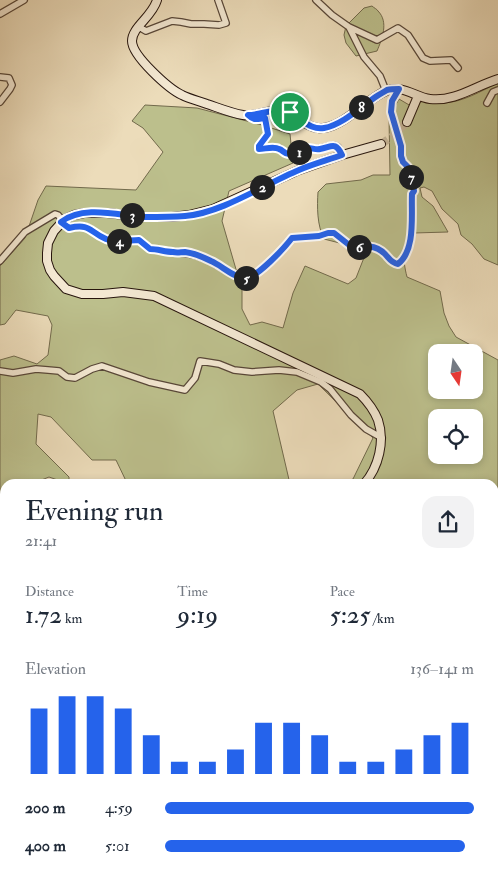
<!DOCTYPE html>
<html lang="en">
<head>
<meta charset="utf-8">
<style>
	body { margin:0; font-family:"IM FELL Double Pica",serif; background:#f2f2f3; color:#1f2937; height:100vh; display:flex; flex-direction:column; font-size:19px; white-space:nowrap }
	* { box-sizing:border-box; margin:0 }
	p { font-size:16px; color:#747a83 }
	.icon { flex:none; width:28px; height:28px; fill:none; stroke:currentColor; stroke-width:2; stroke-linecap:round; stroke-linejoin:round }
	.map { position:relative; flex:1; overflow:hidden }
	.details { position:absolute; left:0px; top:479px; width:499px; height:396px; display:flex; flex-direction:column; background:#fff; border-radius:15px 15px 0 0; box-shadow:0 2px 8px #0003 }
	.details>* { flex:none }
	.needle { width:32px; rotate:167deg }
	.controls { position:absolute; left:428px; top:344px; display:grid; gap:10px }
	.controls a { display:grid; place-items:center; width:55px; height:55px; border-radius:10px; background:#fff; box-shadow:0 2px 8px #0003; font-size:25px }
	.pin { position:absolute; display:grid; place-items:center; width:42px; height:42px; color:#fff; margin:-21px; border:2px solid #fff; border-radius:50%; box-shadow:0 1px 5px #0007 }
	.km { position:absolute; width:25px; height:25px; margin:-12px; border-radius:50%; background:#222; color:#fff; font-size:14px; line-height:25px; text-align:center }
	.round { display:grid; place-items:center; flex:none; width:52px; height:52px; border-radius:15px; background:#f2f2f3 }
	.head { display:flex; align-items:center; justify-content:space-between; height:85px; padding:0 25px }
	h1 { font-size:28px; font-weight:600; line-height:38px }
	.stats { display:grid; grid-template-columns:repeat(3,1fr); gap:8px; height:85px; padding:5px 25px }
	.stats div { display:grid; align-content:center }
	.stats b { font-size:25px; font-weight:600 }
	.stats small { font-size:14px; font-weight:400 }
	.stats p { font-size:14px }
	.chart { height:140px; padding:10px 25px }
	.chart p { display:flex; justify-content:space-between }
	.chart svg { width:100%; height:90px; margin-top:5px; stroke:#2563eb; stroke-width:6 }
	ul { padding:0 25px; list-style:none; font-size:16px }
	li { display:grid; grid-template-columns:80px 60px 1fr; align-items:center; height:38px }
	li i { height:12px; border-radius:6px; background:#2563eb }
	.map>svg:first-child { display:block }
</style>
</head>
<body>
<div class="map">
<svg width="498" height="874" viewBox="0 0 498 874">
	<rect width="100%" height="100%" fill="#ecdcba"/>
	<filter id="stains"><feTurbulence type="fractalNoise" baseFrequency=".004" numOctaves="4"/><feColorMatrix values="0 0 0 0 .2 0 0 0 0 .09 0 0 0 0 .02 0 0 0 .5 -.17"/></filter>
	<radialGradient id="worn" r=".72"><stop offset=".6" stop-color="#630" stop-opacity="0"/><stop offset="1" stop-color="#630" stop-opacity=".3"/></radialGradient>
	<path fill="#bcbf8c" stroke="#726a4c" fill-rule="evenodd" d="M 372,6 C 374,8 377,9 378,11 C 389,22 382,39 377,51 L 356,56 L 346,43 L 344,35 L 346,26 L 364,8 Z
		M 498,83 L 498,265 L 484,259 L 472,244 L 461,235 L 458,224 L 442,209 L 432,191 L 424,187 L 420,188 L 422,197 L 433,206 L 448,232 L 414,233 C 403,250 402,257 407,277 L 440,291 L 444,313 L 449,326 L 456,337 L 498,360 L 498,714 L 494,715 L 494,484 L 344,484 L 353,479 L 373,438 L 318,384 L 297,390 L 273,411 L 290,484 L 127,483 L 116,460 L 92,460 L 51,417 L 38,414 L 36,444 L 69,477 L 69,484 L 49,477 L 39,481 L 38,484 L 5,484 L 5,782 L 0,780 L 0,360 L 14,356 L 37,364 L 48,355 L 52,325 L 48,316 L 16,310 L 5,324 L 0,325 L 0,266 L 25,238 L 38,200 L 46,186 L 136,190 L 163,152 L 143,128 L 132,121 L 145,105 L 197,108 L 262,125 L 290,134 L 293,163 L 229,191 L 222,221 L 242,290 L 242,309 L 250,325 L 262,322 L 283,328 L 293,293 L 305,266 L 348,284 L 356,278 L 367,250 L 324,239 C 317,225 317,207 318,192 L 326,184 L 361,180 L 373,175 L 390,175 L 389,117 L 399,99 L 416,109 L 420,102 C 428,100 436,104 444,103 C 463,102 481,91 498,83 ZM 436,352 L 474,352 L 474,390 L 436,390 ZM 436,418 L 474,418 L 474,455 L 436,455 Z
		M 494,767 L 498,769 L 498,874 L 327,874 L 332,870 L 494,870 Z
		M 137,870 L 311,870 L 324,874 L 140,874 Z"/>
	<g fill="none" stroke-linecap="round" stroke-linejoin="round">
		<path stroke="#a0b8bc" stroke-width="9" d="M 0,839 L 5,844
			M 127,870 L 136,874"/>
		<path stroke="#c5b497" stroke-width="8" stroke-dasharray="8 4" stroke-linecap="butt" d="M 381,144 L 393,136 L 407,122"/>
		<g stroke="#584738" stroke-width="8">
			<path id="street" d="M 316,0 L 332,15 L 349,27 L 364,57 L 380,76 L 386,91
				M 0,14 L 24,0
				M 139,27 L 146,31 L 172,21 L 181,22 L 191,24 L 204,24 L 219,25 L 226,23 L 218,0
				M 349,27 L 377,40 L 398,28 L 408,35 L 423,58 L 430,61 L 451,60 L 458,68
				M 0,77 L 9,78 L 12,85 L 10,89 L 0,102
				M 487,103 L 493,92 L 498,90
				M 248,115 C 253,121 258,119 265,119 L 268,133 L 259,146 L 259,149 L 268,148 L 279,148 L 284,153 L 289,154 L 299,152 L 307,148 L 318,149 L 334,145 L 338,147 L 342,155
				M 61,223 L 69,228 C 91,222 90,232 106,239 C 117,243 128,240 139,240 L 150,249 C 158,249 165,252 173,252 C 184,254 193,253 203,258 C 215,262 234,278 245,278 C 256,279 285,247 292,238 L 319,236 L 328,233 L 334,233 L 353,248 C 364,246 375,244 385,254 C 389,258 391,262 398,264 C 416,250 411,215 413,194 L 414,191 L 411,174 L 408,167 L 403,162 L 401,156 L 401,146 L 391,112 L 392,101 L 399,89
				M 0,261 L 25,232 L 55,214 L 58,215 L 63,221
				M 0,371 L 13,373 L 36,369 L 48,370 L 59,371 L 67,377 L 75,378 L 92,369 L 102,366 L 149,382 L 185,390 L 195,378 L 200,361 L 219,364 L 234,370 L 252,372 L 279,370 L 297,372 L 321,382 L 330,389 L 351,415 L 366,429 L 382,438
				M 365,483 L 369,482 L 376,484
				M 494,593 L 498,597
				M 0,681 L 5,683
				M 0,807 L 5,808
				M 0,855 L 5,857
				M 33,870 L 43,874
				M 107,874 L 111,870"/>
		</g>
		<g stroke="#27150d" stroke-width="10">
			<path id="secondary" d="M 157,0 C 152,17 132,27 132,41 C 132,56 169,89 182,95 C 190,99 199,101 207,104 C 219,108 231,113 243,115 C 257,117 270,108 284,111 C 297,114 305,127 318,128 C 340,131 366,99 386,91 C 402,84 415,97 430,99 C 455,102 475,86 498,79
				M 407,122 L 418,96
				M 364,484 C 379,467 385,441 378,420 C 374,410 367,401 360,394 L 154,296 L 123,292 L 103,294 L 82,294 L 66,289 L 54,276 L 50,270 L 47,261 L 47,253 L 48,243 L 54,231 L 65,219 L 74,215 L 84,213 L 107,213 L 144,217 L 172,217 L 189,215 L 213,209 L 299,170 L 342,155 L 381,144
				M 337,870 L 337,874"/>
		</g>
		<use href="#street" stroke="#f3e8d2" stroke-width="5.5"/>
		<use href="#secondary" stroke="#f3e8d2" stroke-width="8"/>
	</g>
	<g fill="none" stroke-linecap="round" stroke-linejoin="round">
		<g stroke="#fff" stroke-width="10">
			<path id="route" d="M 399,89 L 392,101 L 391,112 L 401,146 L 401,156 L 403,162 L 408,167 L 411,174 L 414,191 L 412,194 C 411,215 416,250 398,264 C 391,263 389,258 385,254 C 375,244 364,246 353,248 L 334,233 L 328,233 L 319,236 L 292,238 C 285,247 256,279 245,278 C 234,278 221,265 211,261 C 203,257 193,253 185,252 C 181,252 177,253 173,252 C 165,252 158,249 150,249 L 139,240 C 129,240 117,243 106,239 C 89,232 91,223 69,228 L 61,222 C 83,205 117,215 143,217 C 157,217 172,217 185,216 C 222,213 265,184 299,170 C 313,164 328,160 342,155 C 335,141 332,147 320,149 C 316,150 312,148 308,148 C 302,149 296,154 289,154 C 284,154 283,150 279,149 C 274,146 265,149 259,149 L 259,146 L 268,134 L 265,118 C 257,119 254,121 248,115 C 260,115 271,109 282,111 C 298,113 308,131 324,128 C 342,125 362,106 377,96 C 380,94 384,92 387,90 C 391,89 395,89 399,89 Z"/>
		</g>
		<use href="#route" stroke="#2563eb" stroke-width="6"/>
	</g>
	<rect width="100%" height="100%" filter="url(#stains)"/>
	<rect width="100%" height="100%" fill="url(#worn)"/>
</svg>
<div class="controls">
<a><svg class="needle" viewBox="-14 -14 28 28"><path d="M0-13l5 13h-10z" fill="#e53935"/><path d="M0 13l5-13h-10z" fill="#747a83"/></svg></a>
<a><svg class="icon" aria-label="locate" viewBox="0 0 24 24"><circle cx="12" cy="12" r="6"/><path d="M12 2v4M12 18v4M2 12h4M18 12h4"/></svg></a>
</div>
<div class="pin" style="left:290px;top:112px;background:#1e9e55"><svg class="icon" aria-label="arrive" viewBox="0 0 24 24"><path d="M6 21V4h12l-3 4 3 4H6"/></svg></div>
<b class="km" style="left:299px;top:152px">1</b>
<b class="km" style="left:262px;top:187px">2</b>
<b class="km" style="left:132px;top:215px">3</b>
<b class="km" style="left:119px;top:241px">4</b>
<b class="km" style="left:246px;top:278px">5</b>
<b class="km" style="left:359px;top:247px">6</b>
<b class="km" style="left:411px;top:177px">7</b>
<b class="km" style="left:361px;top:107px">8</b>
<section class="details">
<div class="head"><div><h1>Evening run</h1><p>21:41</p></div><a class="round"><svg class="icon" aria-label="share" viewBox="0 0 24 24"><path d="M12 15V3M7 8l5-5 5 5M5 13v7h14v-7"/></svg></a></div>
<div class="stats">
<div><p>Distance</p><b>1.72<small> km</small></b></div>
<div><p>Time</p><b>9:19</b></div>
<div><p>Pace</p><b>5:25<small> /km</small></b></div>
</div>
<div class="chart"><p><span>Elevation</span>136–141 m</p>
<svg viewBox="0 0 160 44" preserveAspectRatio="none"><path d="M5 44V12M15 44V6M25 44V6M35 44V12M45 44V25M55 44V38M65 44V38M75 44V32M85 44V19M95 44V19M105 44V25M115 44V38M125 44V38M135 44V32M145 44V25M155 44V19"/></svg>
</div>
<ul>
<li><b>200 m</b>4:59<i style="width:100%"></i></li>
<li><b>400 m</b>5:01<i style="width:97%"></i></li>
</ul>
</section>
</div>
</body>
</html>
